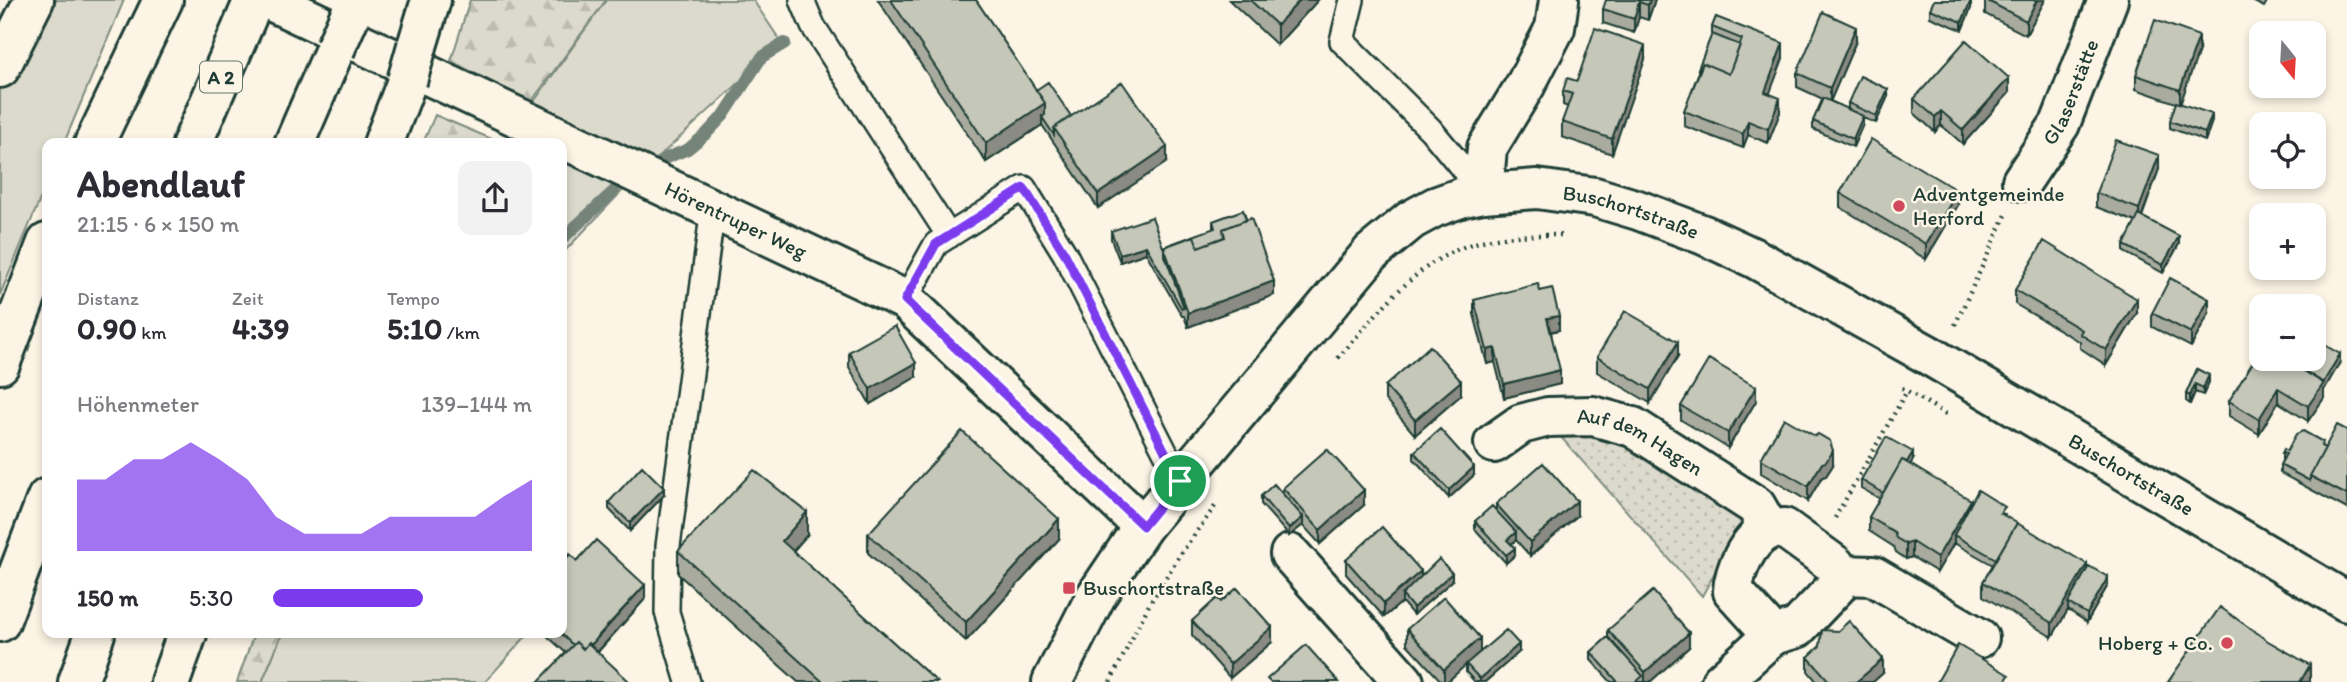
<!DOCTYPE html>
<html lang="de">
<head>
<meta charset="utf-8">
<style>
	body { margin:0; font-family:Itim,sans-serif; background:#f2f2f3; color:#2b2b33; height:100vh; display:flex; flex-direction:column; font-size:26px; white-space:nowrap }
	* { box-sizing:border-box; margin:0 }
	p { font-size:23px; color:#7c7c81 }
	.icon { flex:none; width:38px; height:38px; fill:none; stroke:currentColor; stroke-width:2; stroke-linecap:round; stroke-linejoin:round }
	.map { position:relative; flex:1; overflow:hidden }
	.drawer { position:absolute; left:42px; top:138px; width:525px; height:500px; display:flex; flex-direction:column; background:#fff; border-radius:14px; box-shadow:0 4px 10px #0003 }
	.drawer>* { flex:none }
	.needle { width:46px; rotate:162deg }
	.tools { position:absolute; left:2249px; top:21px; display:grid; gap:14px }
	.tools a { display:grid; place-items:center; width:77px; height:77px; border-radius:14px; background:#fff; box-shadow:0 4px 10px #0003; font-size:35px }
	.pin { position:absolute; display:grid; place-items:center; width:60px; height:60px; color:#fff; margin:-30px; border:4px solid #fff; border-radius:50%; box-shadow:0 2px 7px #0007 }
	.round { display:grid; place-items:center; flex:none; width:74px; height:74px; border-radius:14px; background:#f2f2f3 }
	.head { display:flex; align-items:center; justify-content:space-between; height:119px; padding:0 35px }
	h1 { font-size:38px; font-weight:700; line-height:52px }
	.figures { display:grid; grid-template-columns:repeat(3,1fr); gap:10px; height:119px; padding:7px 35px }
	.figures div { display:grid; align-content:center }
	.figures b { font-size:30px; font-weight:700 }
	.figures small { font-size:19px; font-weight:400 }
	.figures p { font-size:19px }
	.chart { height:196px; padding:14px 35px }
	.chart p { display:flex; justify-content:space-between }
	.chart svg { width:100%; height:126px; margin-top:7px; fill:#7c3aed; opacity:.7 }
	ul { padding:0 35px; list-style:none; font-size:23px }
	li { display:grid; grid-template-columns:112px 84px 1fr; align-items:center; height:52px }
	li i { height:18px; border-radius:9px; background:#7c3aed }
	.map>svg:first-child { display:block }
</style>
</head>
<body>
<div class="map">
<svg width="2347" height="682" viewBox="0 0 2347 682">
	<defs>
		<pattern id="forest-firs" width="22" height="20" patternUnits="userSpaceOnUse" patternTransform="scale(1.75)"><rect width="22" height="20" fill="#dcdacc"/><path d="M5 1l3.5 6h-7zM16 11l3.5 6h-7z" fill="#bcbcb0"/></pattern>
		<pattern id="park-dots" width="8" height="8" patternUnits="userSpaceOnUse" patternTransform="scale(1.75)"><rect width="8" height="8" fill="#dcdacc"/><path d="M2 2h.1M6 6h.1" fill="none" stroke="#bcbcb0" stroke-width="1.8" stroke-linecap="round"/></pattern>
	</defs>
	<rect width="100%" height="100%" fill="#fcf5e5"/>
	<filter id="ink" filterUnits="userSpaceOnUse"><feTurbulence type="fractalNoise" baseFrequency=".0143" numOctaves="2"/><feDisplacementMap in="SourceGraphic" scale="14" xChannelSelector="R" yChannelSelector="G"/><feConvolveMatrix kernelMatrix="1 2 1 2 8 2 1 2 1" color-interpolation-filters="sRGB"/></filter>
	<g filter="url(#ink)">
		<path fill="#dcdacc" stroke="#7e8c80" stroke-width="2" d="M 42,0 L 124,0 L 64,143 L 47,144 L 47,183 L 0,295 L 0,87 Z
			M 606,0 L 753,0 L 782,43 L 623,190 L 562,254 L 562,144 L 504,144 Z
			M 282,634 L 528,634 L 485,682 L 262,682 Z"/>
		<path fill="url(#forest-firs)" stroke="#7e8c80" stroke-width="2" d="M 470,0 L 606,0 L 531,102 L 451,61 Z
			M 435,115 L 501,143 L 423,143 Z
			M 254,634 L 282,634 L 262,682 L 237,682 Z"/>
		<path fill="url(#park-dots)" stroke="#7e8c80" stroke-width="2" d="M 1551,426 L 1630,439 L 1746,515 L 1702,596 Z"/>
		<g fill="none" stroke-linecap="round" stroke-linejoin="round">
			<path stroke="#758479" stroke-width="12" d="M 664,159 L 688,149 L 706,134 L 724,115 L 762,57 L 785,43
				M 562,239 L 614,191"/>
			<g stroke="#1f3d34" stroke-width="28">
				<path id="service" d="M 802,0 L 813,26 L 949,236
					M 1352,0 L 1342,41 L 1431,130 L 1483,193
					M 905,300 L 936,244 L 1024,188 L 1065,254 L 1180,481
					M 688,682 L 667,612 L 668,546 L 713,208"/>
			</g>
			<g stroke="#1f3d34" stroke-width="44">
				<g id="minor">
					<path id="s1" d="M 269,0 L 905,300 L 1143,526"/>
					<path d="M 0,68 L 34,0"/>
					<path id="s2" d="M 2022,181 L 2060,124 L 2108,0"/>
					<path d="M 1483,193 L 1487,148 L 1526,84 L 1555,28 L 1559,0"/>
					<path id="s3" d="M 1494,443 L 1521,424 L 1548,417 L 1593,416 L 1633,427 L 1756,506 L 1769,529"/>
					<path d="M 1784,528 L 1835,565 L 1841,575 L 1837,586 L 1797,628 L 1773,635 L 1733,591 C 1734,571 1748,540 1767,531 C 1772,528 1778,529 1784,528 Z"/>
					<path d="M 1290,554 L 1404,682"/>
					<path d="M 1841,575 L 1873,576 L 1979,638"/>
					<path d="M 1721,682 L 1773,635"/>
				</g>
			</g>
			<g stroke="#1f3d34" stroke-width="44">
				<g id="secondary">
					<path id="s4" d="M 1052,682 L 1096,596 L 1143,526 L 1371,253 L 1411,220 L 1435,207 L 1463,197 L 1483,193 L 1537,189 L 1595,197 L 1638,210 L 1704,235 L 1754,258 L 1932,357 L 2347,602"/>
				</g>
			</g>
			<g stroke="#1f3d34" stroke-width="44">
				<path id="motorway" d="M 417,46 L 431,0
					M 94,144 L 163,0
					M 192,144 L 254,0
					M 294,144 L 335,49
					M 383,144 L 407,81
					M 0,364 L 47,243
					M 0,622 L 47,498
					M 78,682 L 95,634
					M 170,682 L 187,634"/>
			</g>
			<path stroke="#1f3d34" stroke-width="4.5" stroke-dasharray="2 5" stroke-linecap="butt" d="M 1955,325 L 2006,215
				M 1338,358 C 1386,304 1426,246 1504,237 C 1523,235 1544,235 1563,235
				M 1902,388 L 1946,414
				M 1835,518 L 1907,391
				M 1110,682 L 1150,603 L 1180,555 L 1216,505"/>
			<use href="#service" stroke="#fcf5e5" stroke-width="23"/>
			<use href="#minor" stroke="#fcf5e5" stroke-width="38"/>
			<use href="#secondary" stroke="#fcf5e5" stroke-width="38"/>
			<use href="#motorway" stroke="#fcf5e5" stroke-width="38"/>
			<g stroke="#1f3d34" stroke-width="44" stroke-linecap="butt">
				<path id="motorway-bridge" d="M 335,49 L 350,15
					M 407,81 L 417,46"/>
			</g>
			<use href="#motorway-bridge" stroke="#fcf5e5" stroke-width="38"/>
		</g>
		<path fill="#a9ab9f" stroke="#1f3d34" stroke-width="2" d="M 878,0 L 976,0 L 1036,90 L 1071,116 L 1167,162 L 1098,208 L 1042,125 L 986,162 Z
			M 1229,0 L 1318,0 L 1277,45 Z
			M 1655,0 L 1648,20 L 1639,17 L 1634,33 L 1603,23 L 1603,9 Z
			M 1985,0 L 2045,0 L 2026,35 L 1985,14 Z
			M 2250,0 L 2268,0 L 2264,7 Z
			M 1971,8 L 1962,30 L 1930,17 L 1930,9 Z
			M 1716,17 L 1783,58 L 1769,94 L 1780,112 L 1768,143 L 1748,135 L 1743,148 L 1684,126 L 1684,111 L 1698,74 L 1698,69 L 1712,34 L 1712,27 Z
			M 1856,41 L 1830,101 L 1848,109 L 1848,103 L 1888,96 L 1876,123 L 1863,118 L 1863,124 L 1853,147 L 1813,129 L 1813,121 L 1823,99 L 1797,87 L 1797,73 Z
			M 2199,50 L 2180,103 L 2212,121 L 2205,141 L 2170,128 L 2170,121 L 2176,103 L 2136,89 L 2136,75 Z
			M 1645,59 L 1612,154 L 1562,137 L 1562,122 L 1568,107 L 1563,105 L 1563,91 L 1577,81 Z
			M 2009,93 L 1963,144 L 1941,125 L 1935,132 L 1914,113 L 1914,99 Z
			M 2159,169 L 2142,217 L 2179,244 L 2163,273 L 2124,252 L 2124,245 L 2136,222 L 2096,207 L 2096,193 Z
			M 1840,193 L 1958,205 L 1926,259 L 1840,207 Z
			M 1243,210 L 1274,295 L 1188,327 L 1184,316 L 1182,316 L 1146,253 L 1120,262 L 1111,239 L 1111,231 L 1163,247 L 1213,229 L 1213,221 Z
			M 2015,290 L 2137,313 L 2106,365 L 2080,348 L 2080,342 L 2015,304 Z
			M 1540,291 L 1559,330 L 1551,332 L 1560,384 L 1504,398 L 1495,362 L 1487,364 L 1474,314 L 1474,300 Z
			M 2152,313 L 2209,313 L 2191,347 L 2152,327 Z
			M 849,352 L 916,377 L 870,404 L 849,367 Z
			M 1678,356 L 1650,403 L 1597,372 L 1597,357 Z
			M 2340,362 L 2324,390 L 2324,398 L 2308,421 L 2278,402 L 2259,434 L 2229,416 L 2229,401 L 2298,367 Z
			M 2197,369 L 2209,382 L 2203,395 L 2195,392 L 2190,404 L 2186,401 L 2186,394 Z
			M 1385,386 L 1461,395 L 1415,435 L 1385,400 Z
			M 1756,401 L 1728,448 L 1681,420 L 1681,406 Z
			M 2347,430 L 2347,509 L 2280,473 L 2280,465 L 2282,461 L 2282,453 L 2323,447 L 2325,448 Z
			M 1414,452 L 1474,475 L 1449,498 L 1414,459 Z
			M 1761,459 L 1833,465 L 1826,476 L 1822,477 L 1808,501 L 1761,473 Z
			M 1913,460 L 1910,464 L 1971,504 L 2005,514 L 2004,516 L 2108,585 L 2087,622 L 2068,610 L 2052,637 L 1983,596 L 1983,582 L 1993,565 L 1954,543 L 1937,572 L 1912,557 L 1906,559 L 1896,552 L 1894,547 L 1869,531 L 1869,517 L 1880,499 L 1861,488 L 1861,480 Z
			M 1283,488 L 1364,505 L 1320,544 L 1303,525 L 1289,536 L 1261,504 L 1261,496 L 1283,495 Z
			M 664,495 L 630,531 L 609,509 L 609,502 Z
			M 1496,504 L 1577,516 L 1530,556 L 1516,540 L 1511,544 L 1515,555 L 1506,563 L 1475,529 L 1475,521 L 1496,510 Z
			M 868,534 L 1059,539 L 966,641 L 868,553 Z
			M 807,535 L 793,551 L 937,682 L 798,682 L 678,574 L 678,551 Z
			M 1346,560 L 1421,576 L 1452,581 L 1413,615 L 1402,602 L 1384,617 L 1346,574 Z
			M 577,561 L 645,599 L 598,652 L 566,653 L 545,634 L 562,634 Z
			M 1221,602 L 1272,642 L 1230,678 L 1192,635 L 1192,621 Z
			M 1407,629 L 1480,652 L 1519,652 L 1485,682 L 1475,682 L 1466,672 L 1466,664 L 1447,682 L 1442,682 L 1407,644 Z
			M 1608,630 L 1689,647 L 1650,682 L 1611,682 L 1591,660 L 1591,652 L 1608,637 Z
			M 1808,657 L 1883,673 L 1873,682 L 1817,682 L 1808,671 Z"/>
		<path fill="#8a8b82" stroke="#1f3d34" stroke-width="2" d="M 1300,0 L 1318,0 L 1277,45 L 1277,25 Z
			M 1650,0 L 1655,0 L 1648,20 L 1648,5 Z
			M 1971,0 L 1971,8 L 1962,30 L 1962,22 Z
			M 2037,0 L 2045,0 L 2026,35 L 2026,21 Z
			M 1639,2 L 1639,17 L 1634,33 L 1634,19 Z
			M 1856,27 L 1856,41 L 1830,102 L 1830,88 Z
			M 2199,36 L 2199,50 L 2180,105 L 2180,90 Z
			M 1783,43 L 1783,58 L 1765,106 L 1765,92 Z
			M 1645,45 L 1645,59 L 1612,154 L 1612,139 Z
			M 2009,78 L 2009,93 L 1963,144 L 1963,130 Z
			M 1888,89 L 1888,96 L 1876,123 L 1876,116 Z
			M 1780,98 L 1780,112 L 1768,143 L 1768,129 Z
			M 1045,103 L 1045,121 L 1042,117 L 1042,125 L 986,162 L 986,143 Z
			M 1941,111 L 1941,125 L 1935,132 L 1935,117 Z
			M 2212,114 L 2212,121 L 2205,141 L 2205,133 Z
			M 1863,116 L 1863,124 L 1853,147 L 1853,139 Z
			M 1748,121 L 1748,135 L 1743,148 L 1743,134 Z
			M 1167,147 L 1167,162 L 1098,208 L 1098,194 Z
			M 2159,155 L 2159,169 L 2139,223 L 2139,209 Z
			M 1958,191 L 1958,205 L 1926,259 L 1926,244 Z
			M 2179,236 L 2179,244 L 2163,273 L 2163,265 Z
			M 1146,246 L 1146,253 L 1120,262 L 1120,254 Z
			M 1274,281 L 1274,295 L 1188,327 L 1188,313 Z
			M 2137,299 L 2137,313 L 2106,365 L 2106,350 Z
			M 2209,299 L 2209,313 L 2191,347 L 2191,333 Z
			M 1559,316 L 1559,330 L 1547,332 L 1547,318 Z
			M 1678,342 L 1678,356 L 1650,403 L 1650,389 Z
			M 1495,348 L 1495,362 L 1487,364 L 1487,350 Z
			M 2340,354 L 2340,362 L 2324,390 L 2324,398 L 2308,421 L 2308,406 Z
			M 916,363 L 916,377 L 870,404 L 870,389 Z
			M 1560,370 L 1560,384 L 1504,398 L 1504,384 Z
			M 2209,375 L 2209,382 L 2203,395 L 2203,388 Z
			M 1461,381 L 1461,395 L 1415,435 L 1415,420 Z
			M 2195,384 L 2195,392 L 2190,404 L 2190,396 Z
			M 1756,387 L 1756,401 L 1728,448 L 1728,433 Z
			M 2278,388 L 2278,402 L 2259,434 L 2259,419 Z
			M 1833,451 L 1833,465 L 1826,476 L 1822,477 L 1808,501 L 1808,486 L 1822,463 Z
			M 1913,452 L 1913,460 L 1886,502 L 1886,495 Z
			M 1474,467 L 1474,475 L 1449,498 L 1449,490 Z
			M 664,488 L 664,495 L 630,531 L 630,523 Z
			M 1364,490 L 1364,505 L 1320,544 L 1320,530 Z
			M 1971,500 L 1971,515 L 1954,535 L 1954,543 L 1937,572 L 1937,558 Z
			M 1577,501 L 1577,516 L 1530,556 L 1530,542 Z
			M 807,512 L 807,535 L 782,564 L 782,541 Z
			M 1303,517 L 1303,525 L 1289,536 L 1289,529 Z
			M 1059,519 L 1059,539 L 966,641 L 966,622 Z
			M 1516,532 L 1516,540 L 1507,547 L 1507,540 Z
			M 1912,542 L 1912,557 L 1906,559 L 1906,544 Z
			M 1515,548 L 1515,555 L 1506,563 L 1506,555 Z
			M 2087,564 L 2087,579 L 2068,603 L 2068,610 L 2052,637 L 2052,623 Z
			M 1421,571 L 1421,585 L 1402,595 L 1402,602 L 1384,617 L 1384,603 Z
			M 1452,573 L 1452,581 L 1413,615 L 1413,608 Z
			M 2108,577 L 2108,585 L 2087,622 L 2087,614 Z
			M 645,585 L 645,599 L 583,668 L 583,654 Z
			M 1272,627 L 1272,642 L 1230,678 L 1230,664 Z
			M 1689,633 L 1689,647 L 1650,682 L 1645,682 L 1645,672 Z
			M 1480,638 L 1480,652 L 1447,682 L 1444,682 L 1444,670 Z
			M 1519,644 L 1519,652 L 1485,682 L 1480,682 L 1480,679 Z
			M 1883,659 L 1883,673 L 1873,682 L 1856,682 Z
			M 2310,665 L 2310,682 L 2300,682 Z"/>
		<path fill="#c5c7b9" stroke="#1f3d34" stroke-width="2" d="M 891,0 L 976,0 L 1045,103 L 986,143 Z
			M 1250,0 L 1300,0 L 1277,25 Z
			M 1606,0 L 1650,0 L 1648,5 L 1639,2 L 1634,19 L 1603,9 Z
			M 1934,0 L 1971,0 L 1962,22 L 1930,9 Z
			M 1986,0 L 2037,0 L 2026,21 Z
			M 1823,12 L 1856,27 L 1830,88 L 1797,73 Z
			M 1716,17 L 1783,43 L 1765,92 L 1780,98 L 1768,129 L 1748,121 L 1743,134 L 1684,111 L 1703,63 L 1729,74 L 1742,39 L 1712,27 Z
			M 2155,20 L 2199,36 L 2180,90 L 2136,75 Z
			M 1595,28 L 1645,45 L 1612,139 L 1562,122 L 1572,94 L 1563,91 L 1567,78 L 1577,81 Z
			M 1712,34 L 1740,45 L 1729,74 L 1703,63 L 1700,69 L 1698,69 Z
			M 1966,40 L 2009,78 L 1963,130 L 1941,111 L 1935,117 L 1914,99 Z
			M 1860,76 L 1888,89 L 1876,116 L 1848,103 Z
			M 1048,82 L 1071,116 L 1054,128 L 1054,135 L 1042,117 L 1045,115 L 1045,103 L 1036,90 Z
			M 1122,82 L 1167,147 L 1098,194 L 1054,128 Z
			M 1823,98 L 1863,116 L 1853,139 L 1813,121 Z
			M 2176,102 L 2212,114 L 2205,133 L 2170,121 Z
			M 1871,139 L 1958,191 L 1926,244 L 1840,193 Z
			M 2116,140 L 2159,155 L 2139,209 L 2096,193 Z
			M 1243,210 L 1246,220 L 1223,229 L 1224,237 L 1198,247 L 1194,236 L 1164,247 L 1164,253 L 1184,308 L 1182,309 L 1146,246 L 1120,254 L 1111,231 L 1152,217 L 1163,247 L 1215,228 L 1213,221 Z
			M 2139,215 L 2179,236 L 2163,265 L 2124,245 Z
			M 1251,218 L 1274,281 L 1188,313 L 1164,247 L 1194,236 L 1198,247 L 1225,237 L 1223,229 Z
			M 2044,241 L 2137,299 L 2106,350 L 2080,334 L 2082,330 L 2015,290 Z
			M 2170,278 L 2209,299 L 2191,333 L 2152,313 Z
			M 1538,284 L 1540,291 L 1552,288 L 1559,316 L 1547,318 L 1560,370 L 1504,384 L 1495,348 L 1487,350 L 1474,300 Z
			M 1625,311 L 1678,342 L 1650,389 L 1597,357 Z
			M 895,326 L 916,363 L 870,389 L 849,352 Z
			M 2314,339 L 2340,354 L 2323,383 L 2298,367 L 2303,359 L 2314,359 Z
			M 1430,346 L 1461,381 L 1415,420 L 1385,386 Z
			M 2261,349 L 2261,359 L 2285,359 L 2324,383 L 2308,406 L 2278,388 L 2259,419 L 2229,401 Z
			M 1709,359 L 1756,387 L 1728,433 L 1681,406 Z
			M 2197,369 L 2209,375 L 2203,388 L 2195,384 L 2190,396 L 2186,394 Z
			M 1784,418 L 1815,436 L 1818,434 L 1830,441 L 1833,451 L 1826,462 L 1822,463 L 1808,486 L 1761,459 Z
			M 2337,425 L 2347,430 L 2347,495 L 2310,476 Z
			M 1440,429 L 1474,467 L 1449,490 L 1414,452 Z
			M 962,431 L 1059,519 L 966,622 L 868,534 Z
			M 2303,431 L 2323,442 L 2321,446 L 2325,448 L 2310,476 L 2310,481 L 2280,465 L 2286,454 L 2282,453 L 2284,449 L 2287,451 L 2296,434 Z
			M 1886,437 L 1913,452 L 1907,462 L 1902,460 L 1883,493 L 1861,480 Z
			M 1327,449 L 1364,490 L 1320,530 L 1283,488 Z
			M 1902,460 L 1971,500 L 1937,558 L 1912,542 L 1906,544 L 1896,538 L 1894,532 L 1869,517 Z
			M 1543,463 L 1577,501 L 1530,542 L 1496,504 Z
			M 642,466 L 664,488 L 630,523 L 609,502 Z
			M 754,470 L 807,512 L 782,541 L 937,682 L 823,682 L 678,551 Z
			M 1274,484 L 1303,517 L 1289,529 L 1261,496 Z
			M 1978,490 L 2005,507 L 2000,513 L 2020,525 L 2017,523 L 1996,559 L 1954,535 Z
			M 1492,506 L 1516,532 L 1507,540 L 1515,548 L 1506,555 L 1475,521 Z
			M 2017,523 L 2087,564 L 2052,623 L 1983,582 Z
			M 1382,527 L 1421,571 L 1384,603 L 1346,560 Z
			M 596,540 L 645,585 L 590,645 L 588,643 L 583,649 L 576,642 L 573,645 L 561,634 L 562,634 L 562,563 L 570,554 L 577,561 Z
			M 1439,559 L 1452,573 L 1413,608 L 1402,595 Z
			M 2089,566 L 2108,577 L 2087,614 L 2068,603 Z
			M 1237,588 L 1272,627 L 1230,664 L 1192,621 L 1217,598 L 1221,602 Z
			M 1653,591 L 1689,633 L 1645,672 L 1608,630 Z
			M 1444,597 L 1480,638 L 1444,670 L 1407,629 Z
			M 2220,607 L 2268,641 L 2310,665 L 2300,682 L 2168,682 Z
			M 1849,621 L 1883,659 L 1856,682 L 1830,682 L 1808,657 L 1820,646 L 1822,630 L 1838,631 Z
			M 1506,630 L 1519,644 L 1480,679 L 1466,664 Z
			M 1608,637 L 1643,676 L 1636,682 L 1618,682 L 1591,652 Z
			M 576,642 L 583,649 L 588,643 L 630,682 L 538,682 Z
			M 1306,645 L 1339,682 L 1270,682 L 1267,679 Z
			M 1958,645 L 2009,675 L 2005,682 L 1937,682 Z"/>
	</g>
	<g fill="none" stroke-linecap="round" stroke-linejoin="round" filter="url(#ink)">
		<g stroke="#fff" stroke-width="14">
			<path id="route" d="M 1024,188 L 1065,254 L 1180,481 L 1143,526 L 905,300 L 936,244 Z"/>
		</g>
		<use href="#route" stroke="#7c3aed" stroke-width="9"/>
	</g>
	<g fill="#d1495b" stroke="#fcf5e5" stroke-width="2.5">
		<circle cx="1899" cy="206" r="7"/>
		<rect x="1062" y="581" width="14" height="14" rx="3.5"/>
		<circle cx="2227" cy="643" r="7"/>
	</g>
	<g text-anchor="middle" stroke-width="5" stroke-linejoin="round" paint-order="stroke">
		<rect fill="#fcf5e5" stroke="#617469" stroke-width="2" x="200" y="61.5" width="42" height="31" rx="5"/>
		<g font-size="19" font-weight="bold" fill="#1f3d34">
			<text x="221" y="84">A 2</text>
		</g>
		<g font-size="21" fill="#1f3d34" stroke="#fcf5e5">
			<text dy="7" stroke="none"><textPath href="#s2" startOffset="102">Glaserstätte</textPath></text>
			<text dy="7" stroke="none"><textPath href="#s4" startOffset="817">Buschortstraße</textPath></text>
			<text dy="7" stroke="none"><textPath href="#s1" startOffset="516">Hörentruper Weg</textPath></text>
			<text dy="7" stroke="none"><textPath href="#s3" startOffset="159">Auf dem Hagen</textPath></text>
			<text dy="7" stroke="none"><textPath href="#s4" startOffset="1384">Buschortstraße</textPath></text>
		</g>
		<g font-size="21" fill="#1f3d34" stroke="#fcf5e5" text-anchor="start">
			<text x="1913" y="201">Adventgemeinde<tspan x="1913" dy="24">Herford</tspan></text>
			<text x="1083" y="595">Buschortstraße</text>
			<text x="2213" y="650" text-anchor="end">Hoberg + Co.</text>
		</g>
	</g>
</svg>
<div class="tools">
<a><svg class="needle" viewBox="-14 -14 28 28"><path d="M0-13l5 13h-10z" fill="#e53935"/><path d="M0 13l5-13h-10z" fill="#7c7c81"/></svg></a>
<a><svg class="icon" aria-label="locate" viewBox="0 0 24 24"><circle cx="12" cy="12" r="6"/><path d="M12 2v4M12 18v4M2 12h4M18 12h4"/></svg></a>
<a>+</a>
<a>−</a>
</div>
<div class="pin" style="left:1180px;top:481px;background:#1e9e55"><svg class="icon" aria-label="arrive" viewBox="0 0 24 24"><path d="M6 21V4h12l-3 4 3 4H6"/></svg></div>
<section class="drawer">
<div class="head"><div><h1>Abendlauf</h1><p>21:15 · 6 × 150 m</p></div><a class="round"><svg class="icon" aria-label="share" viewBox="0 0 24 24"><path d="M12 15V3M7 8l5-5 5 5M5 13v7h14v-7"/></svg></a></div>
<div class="figures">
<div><p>Distanz</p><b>0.90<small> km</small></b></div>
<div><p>Zeit</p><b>4:39</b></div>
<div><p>Tempo</p><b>5:10<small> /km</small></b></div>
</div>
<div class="chart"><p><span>Höhenmeter</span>139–144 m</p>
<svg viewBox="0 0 160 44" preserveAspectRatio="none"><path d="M0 44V19L10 19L20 12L30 12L40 6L50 12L60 19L70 32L80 38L90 38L100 38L110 32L120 32L130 32L140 32L150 25L160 19V44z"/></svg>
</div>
<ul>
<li><b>150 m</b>5:30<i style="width:58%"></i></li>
</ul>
</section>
</div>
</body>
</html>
